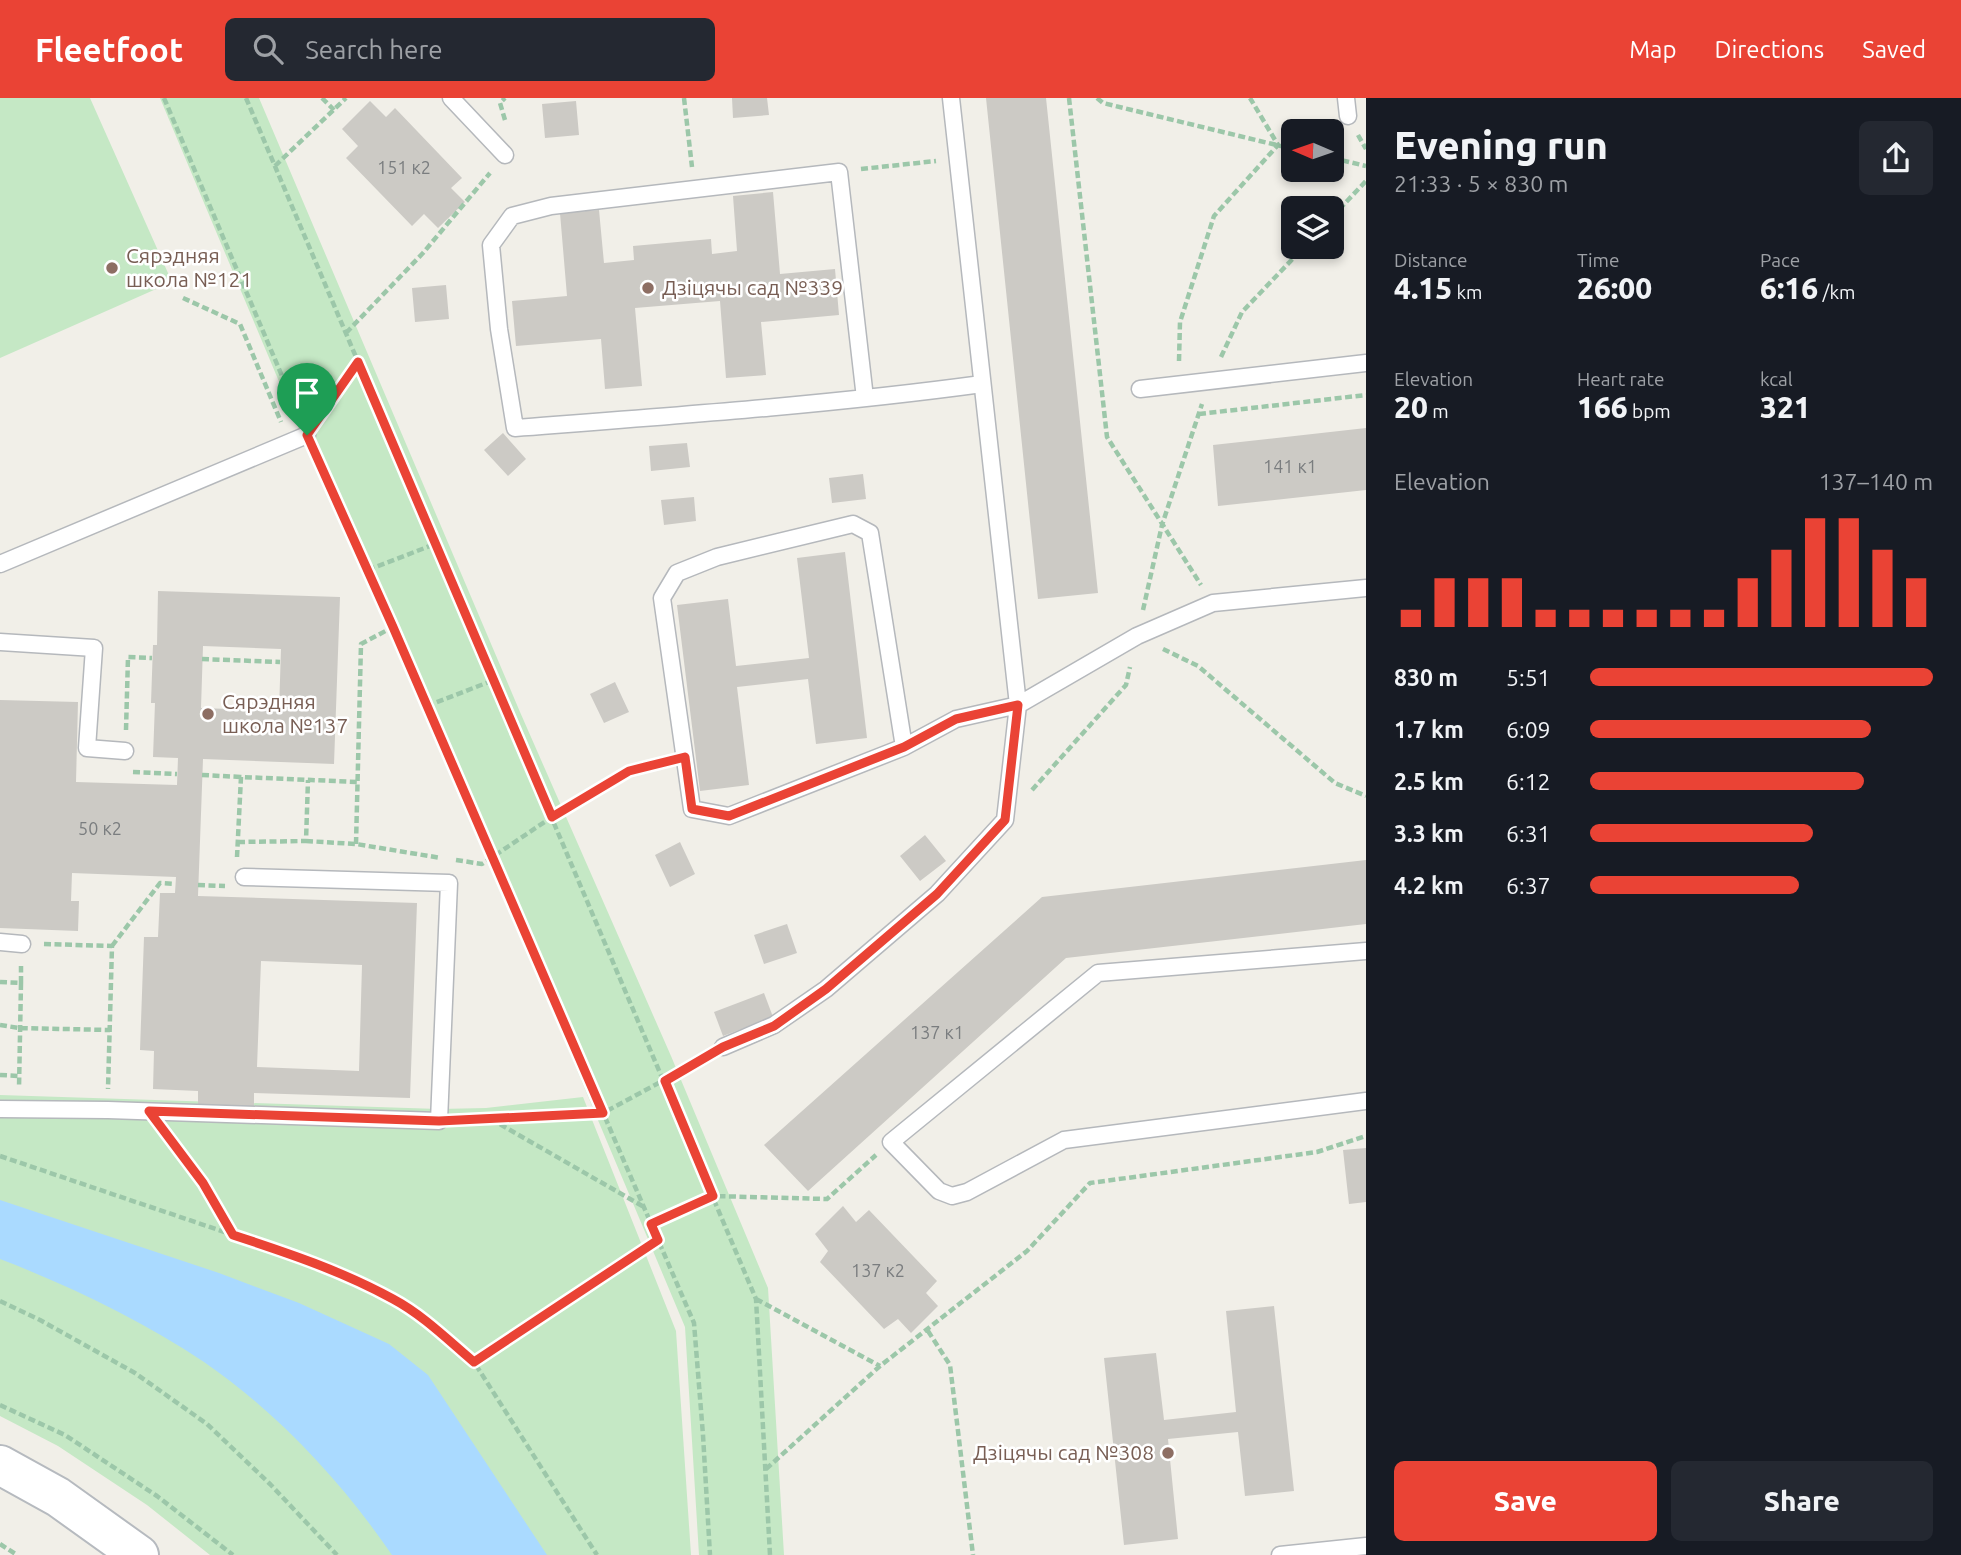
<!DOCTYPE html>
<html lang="en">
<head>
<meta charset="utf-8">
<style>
	body { margin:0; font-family:Ubuntu,sans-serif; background:#242831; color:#f1f3f6; height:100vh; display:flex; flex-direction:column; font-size:26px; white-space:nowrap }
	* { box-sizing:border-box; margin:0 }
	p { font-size:23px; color:#9ea1a6 }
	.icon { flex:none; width:38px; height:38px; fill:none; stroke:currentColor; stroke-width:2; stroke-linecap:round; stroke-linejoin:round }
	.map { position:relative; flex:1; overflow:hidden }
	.details { display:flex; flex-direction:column; background:#171b24; width:595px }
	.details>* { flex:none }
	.needle { width:46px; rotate:272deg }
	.fabs { position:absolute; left:1281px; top:21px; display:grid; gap:14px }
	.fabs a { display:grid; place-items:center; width:63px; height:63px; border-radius:10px; background:#171b24; box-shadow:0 4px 10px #0003; font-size:35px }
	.pin { position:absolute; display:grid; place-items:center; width:60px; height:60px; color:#fff; margin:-72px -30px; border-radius:50% 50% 50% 0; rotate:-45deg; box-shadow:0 0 7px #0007 }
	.pin .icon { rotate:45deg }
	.round { display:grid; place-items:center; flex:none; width:74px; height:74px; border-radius:10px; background:#242831 }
	.headline { display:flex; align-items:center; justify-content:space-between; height:119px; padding:0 28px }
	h1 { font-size:38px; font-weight:800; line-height:52px }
	.stats { display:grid; grid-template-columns:repeat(3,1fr); gap:10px; height:119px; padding:7px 28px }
	.stats div { display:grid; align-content:center }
	.stats b { font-size:30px; font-weight:800 }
	.stats small { font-size:19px; font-weight:400 }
	.stats p { font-size:19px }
	.chart { height:196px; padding:14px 28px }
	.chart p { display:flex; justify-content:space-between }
	.chart svg { width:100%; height:126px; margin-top:7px; stroke:#ea4335; stroke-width:6 }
	.primary-button { display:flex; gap:14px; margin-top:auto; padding:14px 28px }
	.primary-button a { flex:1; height:80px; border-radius:10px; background:#ea4335; color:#fff; font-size:28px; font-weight:800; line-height:80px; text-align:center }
	.primary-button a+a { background:#242831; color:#f1f3f6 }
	ul { padding:0 28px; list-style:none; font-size:23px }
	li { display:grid; grid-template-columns:112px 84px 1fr; align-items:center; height:52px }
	li i { height:18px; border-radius:9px; background:#ea4335 }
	header { display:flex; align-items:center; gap:42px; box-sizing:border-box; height:98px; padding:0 35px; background:#ea4335; color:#fff }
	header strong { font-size:33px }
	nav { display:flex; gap:38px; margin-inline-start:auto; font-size:24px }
	.search { width:490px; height:63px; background:#242831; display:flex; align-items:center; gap:18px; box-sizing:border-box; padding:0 24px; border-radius:10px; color:#9ea1a6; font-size:26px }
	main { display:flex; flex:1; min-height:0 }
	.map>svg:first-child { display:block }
</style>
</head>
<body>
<header>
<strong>Fleetfoot</strong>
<div class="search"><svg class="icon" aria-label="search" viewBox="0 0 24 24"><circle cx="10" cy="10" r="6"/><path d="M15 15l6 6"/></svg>Search here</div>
<nav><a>Map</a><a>Directions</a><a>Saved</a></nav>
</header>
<main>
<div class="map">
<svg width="1366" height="1457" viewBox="0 0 1366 1457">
	<rect width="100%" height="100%" fill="#f1efe8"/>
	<path fill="#c5e8c5" d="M 0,0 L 90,0 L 172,184 L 0,260 Z
		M 160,0 L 259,0 L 520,614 L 671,958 L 768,1190 L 784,1457 L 699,1457 L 685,1229 L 494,775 L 301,336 Z
		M 0,997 L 439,1011 L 486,1010 L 583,999 L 676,1233 L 691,1457 L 210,1457 L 147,1407 L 58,1348 L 0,1318 Z"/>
	<path fill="#aadaff" d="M 0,1102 L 219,1175 L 299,1205 L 389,1246 L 428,1277 L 547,1457 L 392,1457 C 342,1384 277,1314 204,1264 C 141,1222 70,1188 0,1161 Z"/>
	<path fill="#cccac5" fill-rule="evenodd" d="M 732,0 L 767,0 L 769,17 L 733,20 Z
		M 986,0 L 1046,0 L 1098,495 L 1038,501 Z
		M 370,3 L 386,19 L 395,10 L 462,80 L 451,90 L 465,104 L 438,130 L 424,116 L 412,128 L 346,60 L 358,48 L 342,31 Z
		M 576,3 L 579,37 L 545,40 L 542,6 Z
		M 773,94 L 780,176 L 835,171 L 839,217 L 761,224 L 766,277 L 726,280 L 720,203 L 635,210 L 642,288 L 605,291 L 601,241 L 516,248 L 512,203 L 567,198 L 560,115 L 599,112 L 604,165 L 634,162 L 633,148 L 711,141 L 712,156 L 737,153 L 733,98 Z
		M 446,187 L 449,221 L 415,224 L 412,190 Z
		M 1366,330 L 1366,392 L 1218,408 L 1213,347 Z
		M 503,335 L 526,361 L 508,378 L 484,352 Z
		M 687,345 L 690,369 L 651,373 L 649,348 Z
		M 863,376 L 866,401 L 832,405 L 829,380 Z
		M 694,399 L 696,423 L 664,427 L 661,402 Z
		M 845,454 L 867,640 L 816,646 L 808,581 L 737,589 L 749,687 L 700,693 L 677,507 L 728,501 L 736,568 L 809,560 L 797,460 Z
		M 158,493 L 340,499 L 334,666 L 203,661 L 198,798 L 417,805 L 410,1000 L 254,995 L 254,1009 L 198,1007 L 198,993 L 153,991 L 154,953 L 140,952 L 144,839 L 158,839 L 160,795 L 175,795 L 176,779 L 72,775 L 71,803 L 79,803 L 78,833 L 0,830 L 0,602 L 78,604 L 76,684 L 177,687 L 178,660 L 153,659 L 155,605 L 151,605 L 153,547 L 157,547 ZM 203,548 L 281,551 L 279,613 L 201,610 ZM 261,863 L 362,867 L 359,973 L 257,969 Z
		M 615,584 L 629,614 L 604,625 L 590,596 Z
		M 925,737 L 946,763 L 920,783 L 900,758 Z
		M 680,744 L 695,776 L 670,789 L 655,757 Z
		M 1366,762 L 1366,826 L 1066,860 L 808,1093 L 764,1047 L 1042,799 Z
		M 787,826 L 797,855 L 764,866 L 754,837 Z
		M 764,895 L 773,919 L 723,938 L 714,914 Z
		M 1366,1050 L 1366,1104 L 1349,1106 L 1343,1052 Z
		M 843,1108 L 856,1124 L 869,1112 L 937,1183 L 926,1195 L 938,1208 L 911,1235 L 898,1221 L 884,1231 L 820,1164 L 828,1153 L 815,1136 Z
		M 1274,1208 L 1294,1393 L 1245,1398 L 1238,1334 L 1168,1341 L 1178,1441 L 1124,1447 L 1104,1260 L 1156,1255 L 1164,1322 L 1236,1314 L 1226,1213 Z"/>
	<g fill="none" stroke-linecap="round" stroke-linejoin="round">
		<g stroke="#b5b8bc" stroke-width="19">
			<path id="lane" d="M 451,0 L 505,57
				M 1346,0 L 1348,18
				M 1140,291 L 1366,265
				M 865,300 L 839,74 L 551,108 L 512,118 L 491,147 L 499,231 L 515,330 C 671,318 827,307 982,286
				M 0,466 L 307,337
				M 0,544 L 94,550 L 87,650 L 125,653
				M 904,649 L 870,435 L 853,426 L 717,459 L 677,475 L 662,500 L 692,711 L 729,718 L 904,649 L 956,621 L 1018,607 L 1137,538 L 1213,505 L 1366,490
				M 0,844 L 22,846
				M 1366,853 L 1098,875 L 891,1044 L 939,1093 L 952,1098 L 967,1094 L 1064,1042 L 1366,1003
				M 723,949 L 774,927 L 826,891 L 937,796 L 1005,722 L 1018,607 L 951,0
				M 0,1011 L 108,1012 L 439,1023 L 449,785 L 244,779
				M 1280,1457 L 1366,1448"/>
		</g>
		<g stroke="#b6babf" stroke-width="42">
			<path id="secondary" d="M 0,1367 L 58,1399 L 139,1457"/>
		</g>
		<path stroke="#9cc7a9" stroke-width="4.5" stroke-dasharray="7 3.5" stroke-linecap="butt" d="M 164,0 L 299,318
			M 246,0 L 756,1201 L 770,1457
			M 322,0 L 334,12
			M 684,0 L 692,69
			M 1069,0 L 1107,339 L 1201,487
			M 1097,0 L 1103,5 L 1293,51
			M 505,22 L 500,5 L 505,0
			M 1358,37 L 1366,51
			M 1332,60 L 1366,68
			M 275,68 L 346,0
			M 861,71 L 936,63
			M 1332,119 L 1366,83
			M 183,200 L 240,226 L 281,324
			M 346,235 L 423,155 L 490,75
			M 1221,259 L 1242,214 L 1304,149
			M 1179,263 L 1180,224 L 1214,118 L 1278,47 L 1250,0
			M 1199,316 L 1366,297
			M 320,319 L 358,264
			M 316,355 L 393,529 L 694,1225 L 703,1337 L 710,1457
			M 368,472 L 435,446
			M 1143,512 L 1162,427 L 1202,306
			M 1163,551 L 1198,568 L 1335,685 L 1366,698
			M 202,561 L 280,564
			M 427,608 L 494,582
			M 126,632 L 128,559 L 152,560
			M 133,674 L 177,676
			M 202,677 L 241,679
			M 1032,692 L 1126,587 L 1130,569
			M 306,743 L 356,746 L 441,760
			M 238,744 L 306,743 L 308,682
			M 356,746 L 361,546 L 393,529
			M 237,759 L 241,679 L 358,684
			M 456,762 L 482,766 L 552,719 L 629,673 L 664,664
			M 198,787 L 225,788
			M 44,846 L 112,848 L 108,991
			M 112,848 L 160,785 L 175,786
			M 0,884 L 21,885 L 19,990
			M 21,885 L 21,868
			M 0,927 L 19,930 L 110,932
			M 0,977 L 19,978
			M 491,1021 L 644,1109
			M 461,1022 L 603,1015 L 705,960
			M 166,1035 L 203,1085 L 233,1136
			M 0,1058 L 322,1167 L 395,1202 L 423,1222 L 474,1264 L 597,1457
			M 651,1126 L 713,1098 L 827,1101 L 876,1057
			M 756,1201 L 880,1268
			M 0,1203 L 40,1222 L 135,1275 L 207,1326 L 270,1386 L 337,1457
			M 928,1233 L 950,1267 L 973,1457
			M 474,1264 L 658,1142
			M 0,1307 L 65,1337 L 157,1398 L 233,1457
			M 766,1371 L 880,1268 L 1027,1153 L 1090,1085 L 1317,1054 L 1366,1038
			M 0,1446 L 17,1457"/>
		<use href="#lane" stroke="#fff" stroke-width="16"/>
		<use href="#secondary" stroke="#fff" stroke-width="38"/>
	</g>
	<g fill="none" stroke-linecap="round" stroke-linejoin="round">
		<g stroke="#fff" stroke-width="14">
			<path id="route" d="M 358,264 L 552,719 L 629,673 L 685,659 L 692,711 L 729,718 L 904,649 L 956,621 L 1018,607 L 1005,722 L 937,796 L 826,891 L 774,928 L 723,949 L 665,983 L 713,1098 L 651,1126 L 658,1142 L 474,1264 C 448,1242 423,1217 393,1201 C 342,1173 288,1155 233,1137 L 203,1085 L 149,1013 L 439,1023 L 603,1015 L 393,529 L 307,337 Z"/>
		</g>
		<use href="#route" stroke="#ea4335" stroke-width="9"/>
	</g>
	<g fill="#8d6e63" stroke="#fff" stroke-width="2.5">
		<circle cx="112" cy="170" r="7"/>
		<circle cx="648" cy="190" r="7"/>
		<circle cx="208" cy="616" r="7"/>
		<circle cx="1168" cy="1355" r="7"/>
	</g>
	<g text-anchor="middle" stroke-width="5" stroke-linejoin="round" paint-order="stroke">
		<g font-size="18" fill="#7a7d7f">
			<text x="404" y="76">151 к2</text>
			<text x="1290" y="375">141 к1</text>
			<text x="100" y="737">50 к2</text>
			<text x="937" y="941">137 к1</text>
			<text x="878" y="1179">137 к2</text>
		</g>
		<g font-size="21" fill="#785e54" stroke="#fff" text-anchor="start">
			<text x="126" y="165">Сярэдняя<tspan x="126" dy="24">школа №121</tspan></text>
			<text x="662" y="197">Дзіцячы сад №339</text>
			<text x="222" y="611">Сярэдняя<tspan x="222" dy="24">школа №137</tspan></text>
			<text x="1154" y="1362" text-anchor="end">Дзіцячы сад №308</text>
		</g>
	</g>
</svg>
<div class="fabs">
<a><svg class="needle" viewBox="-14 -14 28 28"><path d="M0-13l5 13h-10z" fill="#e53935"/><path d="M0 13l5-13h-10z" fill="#9ea1a6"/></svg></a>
<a><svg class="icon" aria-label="layers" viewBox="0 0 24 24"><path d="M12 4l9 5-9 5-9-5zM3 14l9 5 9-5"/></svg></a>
</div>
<div class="pin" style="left:307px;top:337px;background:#1e9e55"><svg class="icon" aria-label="arrive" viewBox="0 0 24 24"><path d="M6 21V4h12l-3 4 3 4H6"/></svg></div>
</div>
<section class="details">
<div class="headline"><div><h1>Evening run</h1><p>21:33 · 5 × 830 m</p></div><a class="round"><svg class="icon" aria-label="share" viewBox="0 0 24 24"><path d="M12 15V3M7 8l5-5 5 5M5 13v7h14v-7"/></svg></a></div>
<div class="stats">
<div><p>Distance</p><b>4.15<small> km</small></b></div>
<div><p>Time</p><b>26:00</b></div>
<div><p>Pace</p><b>6:16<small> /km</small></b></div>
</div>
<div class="stats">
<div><p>Elevation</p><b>20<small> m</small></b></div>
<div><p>Heart rate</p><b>166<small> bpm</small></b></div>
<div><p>kcal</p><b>321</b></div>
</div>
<div class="chart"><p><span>Elevation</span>137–140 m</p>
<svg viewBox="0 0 160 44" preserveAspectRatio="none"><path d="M5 44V38M15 44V27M25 44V27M35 44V27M45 44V38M55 44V38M65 44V38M75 44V38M85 44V38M95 44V38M105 44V27M115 44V17M125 44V6M135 44V6M145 44V17M155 44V27"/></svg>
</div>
<ul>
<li><b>830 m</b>5:51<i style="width:100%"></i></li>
<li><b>1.7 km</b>6:09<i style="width:82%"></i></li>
<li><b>2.5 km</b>6:12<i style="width:80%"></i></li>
<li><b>3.3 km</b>6:31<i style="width:65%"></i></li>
<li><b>4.2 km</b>6:37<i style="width:61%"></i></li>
</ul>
<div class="primary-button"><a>Save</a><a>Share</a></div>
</section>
</main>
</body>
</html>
